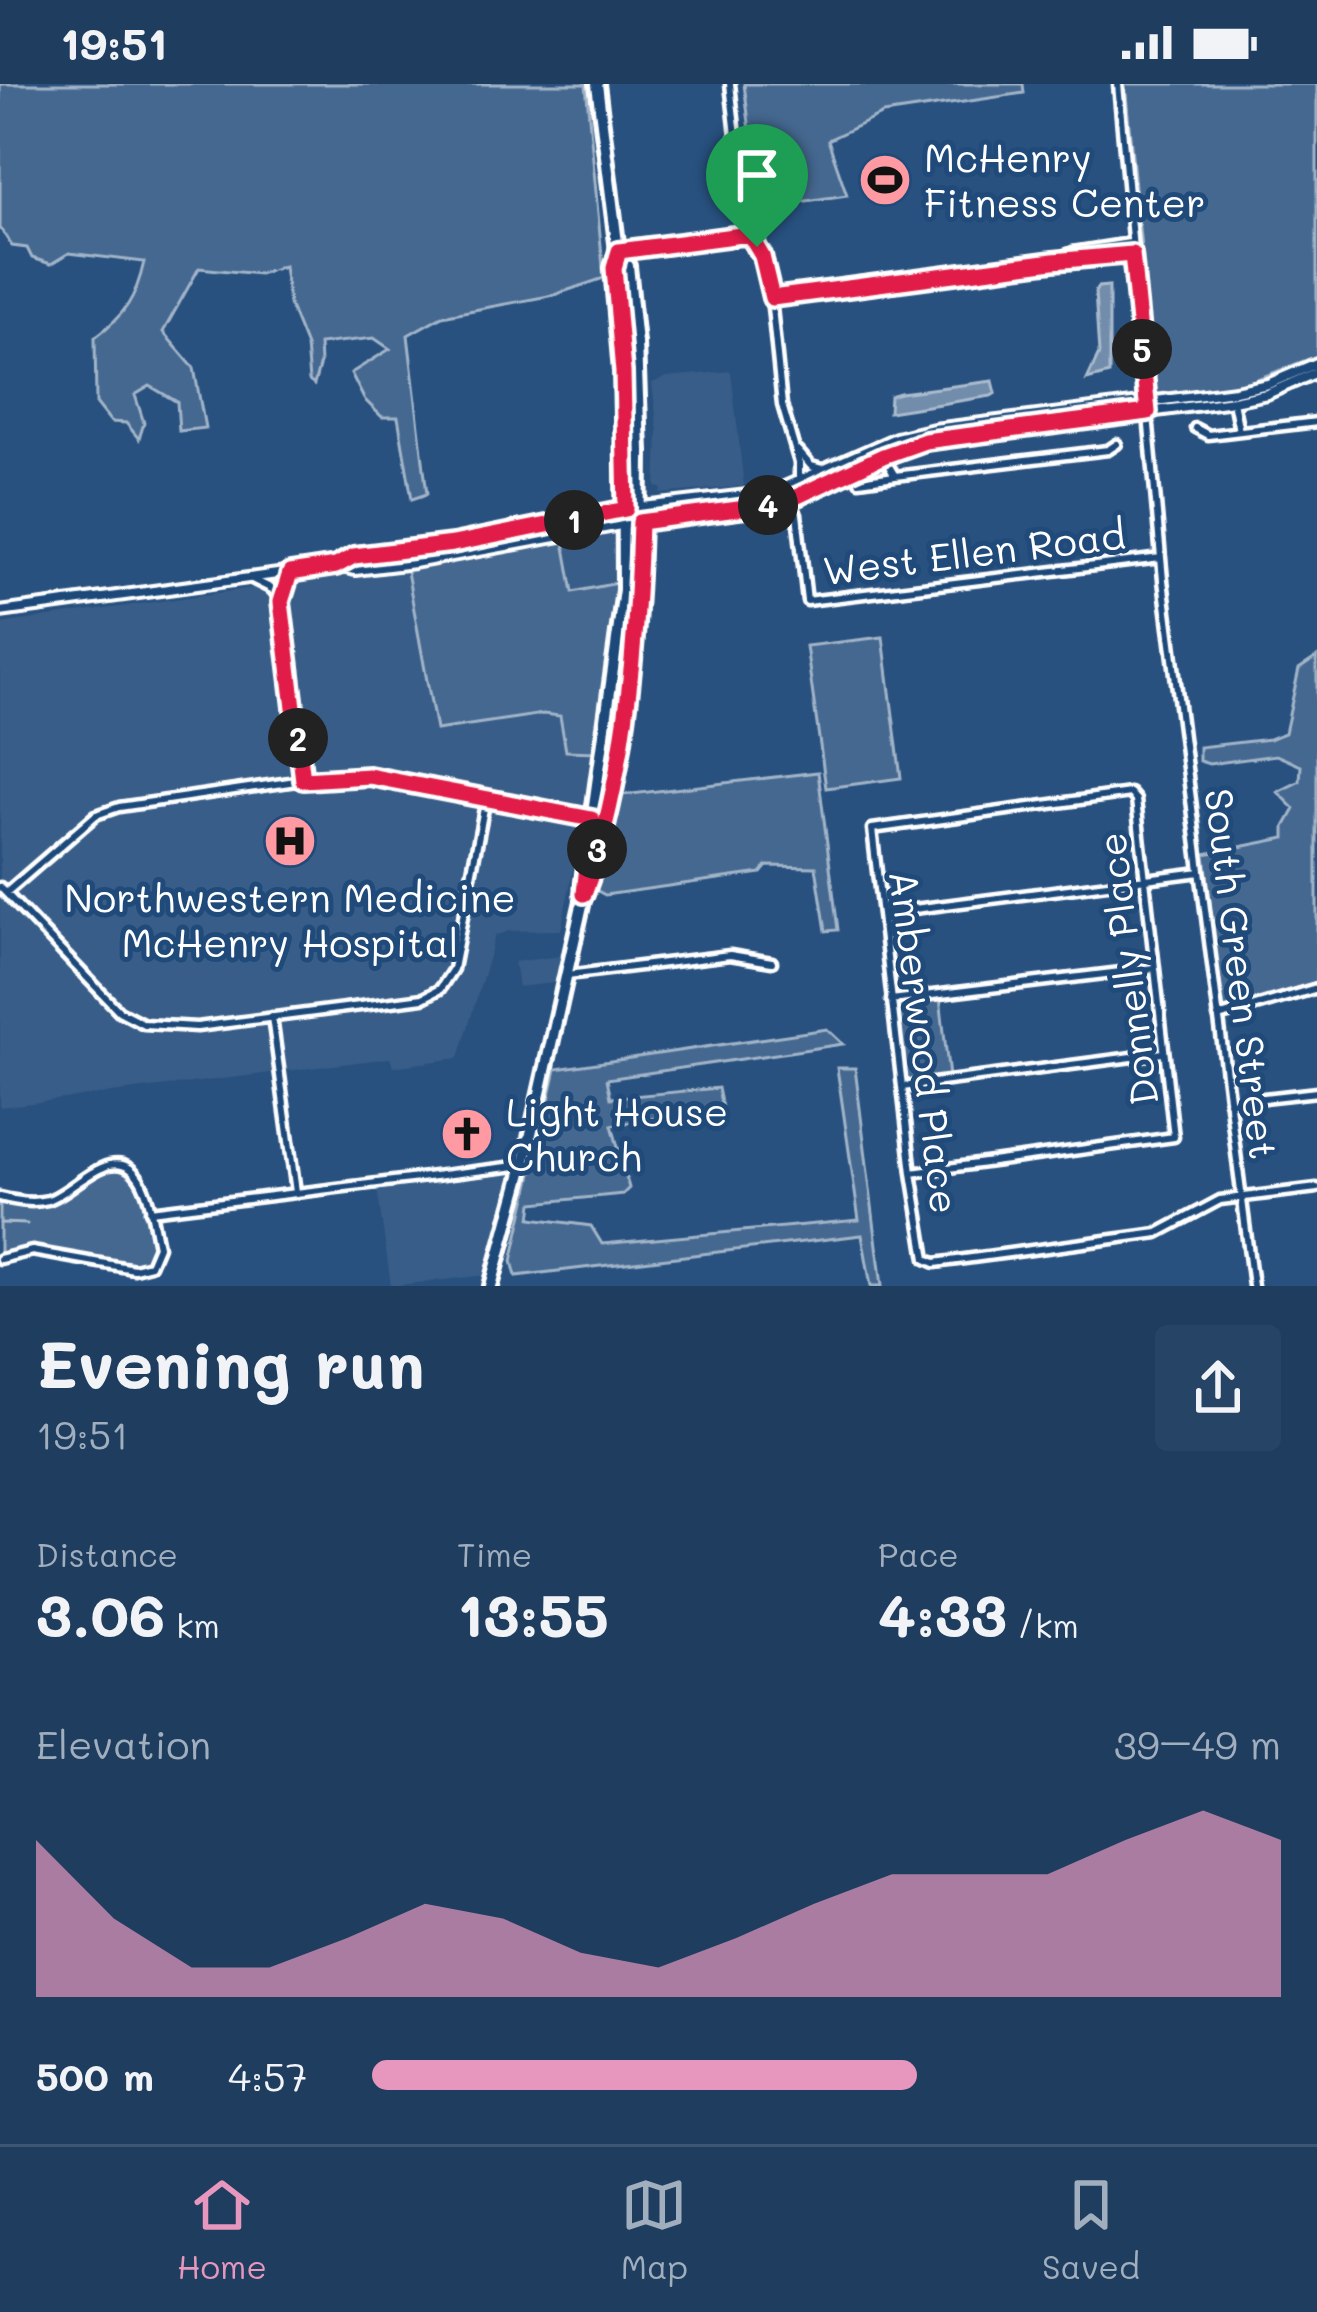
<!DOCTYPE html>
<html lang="en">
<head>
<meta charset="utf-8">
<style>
	body { margin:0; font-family:Mali,sans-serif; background:#264465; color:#f1f3f6; height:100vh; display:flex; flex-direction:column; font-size:45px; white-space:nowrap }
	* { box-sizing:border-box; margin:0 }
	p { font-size:39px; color:#a1aebd }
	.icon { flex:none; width:66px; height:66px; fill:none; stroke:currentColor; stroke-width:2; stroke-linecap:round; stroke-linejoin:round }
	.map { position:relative; height:1202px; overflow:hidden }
	.side { display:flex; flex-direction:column; background:#1e3d5f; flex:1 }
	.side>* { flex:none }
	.pin { position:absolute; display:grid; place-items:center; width:102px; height:102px; color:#fff; margin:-123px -51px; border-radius:50% 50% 50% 0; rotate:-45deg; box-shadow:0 0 12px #0007 }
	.pin .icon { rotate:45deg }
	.km { position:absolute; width:60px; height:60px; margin:-30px; border-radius:50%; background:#222; color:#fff; font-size:33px; line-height:60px; text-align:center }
	.round { display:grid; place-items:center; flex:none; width:126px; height:126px; border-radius:12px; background:#264465 }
	.headline { display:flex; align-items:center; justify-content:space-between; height:204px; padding:0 36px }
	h1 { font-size:66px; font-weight:700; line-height:90px }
	.stats { display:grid; grid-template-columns:repeat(3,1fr); gap:18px; height:204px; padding:12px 36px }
	.stats div { display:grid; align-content:center }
	.stats b { font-size:60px; font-weight:700 }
	.stats small { font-size:33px; font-weight:400 }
	.stats p { font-size:33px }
	.chart { height:336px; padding:24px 36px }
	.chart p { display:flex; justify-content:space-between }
	.chart svg { width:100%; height:216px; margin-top:12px; fill:#e797bd; opacity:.7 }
	ul { padding:0 36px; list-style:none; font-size:39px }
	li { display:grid; grid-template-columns:192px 144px 1fr; align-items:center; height:90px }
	li i { height:30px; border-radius:15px; background:#e797bd }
	.status { display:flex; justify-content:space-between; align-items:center; height:84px; padding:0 60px; background:#1e3d5f; direction:ltr }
	.status svg { height:33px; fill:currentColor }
	.menu { display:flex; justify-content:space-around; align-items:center; height:168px; border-top:3px solid #3c5674; background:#1e3d5f; font-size:33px; color:#a1aebd }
	.menu a { display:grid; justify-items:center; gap:6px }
	.menu .current { color:#e797bd }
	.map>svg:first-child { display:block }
</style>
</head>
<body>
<div class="status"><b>19:51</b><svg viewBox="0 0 49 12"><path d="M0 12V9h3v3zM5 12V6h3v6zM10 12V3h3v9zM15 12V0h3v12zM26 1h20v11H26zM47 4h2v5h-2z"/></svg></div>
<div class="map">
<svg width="1317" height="1202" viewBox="0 0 1317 1202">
	<rect width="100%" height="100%" fill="#28517f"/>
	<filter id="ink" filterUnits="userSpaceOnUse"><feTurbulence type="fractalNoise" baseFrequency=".00833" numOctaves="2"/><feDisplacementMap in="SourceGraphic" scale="24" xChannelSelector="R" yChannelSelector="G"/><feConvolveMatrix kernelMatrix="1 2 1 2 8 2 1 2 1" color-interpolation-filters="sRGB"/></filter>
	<g filter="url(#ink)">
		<path fill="#375d88" d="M 731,287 L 744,402 L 661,410 L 662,404 L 656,403 L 658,349 L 652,299 L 667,293 Z
			M 626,442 L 597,668 L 561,846 L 509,847 L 495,852 L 459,974 L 393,983 L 390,974 L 0,1023 L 0,540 L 406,482 Z
			M 560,872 L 554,899 L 518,903 L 514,878 Z
			M 515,1087 L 488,1191 L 391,1202 L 377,1104 Z"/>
		<path fill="#446890" stroke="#a2b4c8" stroke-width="3" d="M 0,0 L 586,0 L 604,194 L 554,211 L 442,232 L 408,251 L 427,410 L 412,415 L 398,333 L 382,333 L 364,315 L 351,289 L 390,265 L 374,254 L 319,260 L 320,279 L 314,301 L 309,297 L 306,262 L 289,220 L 284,182 L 259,190 L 199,184 L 163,248 L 194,284 L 205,344 L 179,347 L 177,318 L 150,302 L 135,311 L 144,339 L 139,355 L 126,339 L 111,338 L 96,319 L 95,253 C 125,231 136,214 144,178 L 69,169 L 51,180 L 32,174 L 27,164 L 12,162 L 0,144 Z
			M 744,0 L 1023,0 L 1024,9 L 883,30 L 828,56 L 847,111 L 765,123 L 754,78 Z
			M 1125,0 L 1317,0 L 1317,272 L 1244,300 L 1162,312 L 1155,308 Z
			M 563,452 L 573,508 L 622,498 L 597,668 L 566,667 L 560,632 L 543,630 L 436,646 L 406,482 Z
			M 883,553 L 901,694 L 826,704 L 806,562 Z
			M 1317,573 L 1317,904 L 1228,931 L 1220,921 L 1205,770 L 1285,754 L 1285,743 L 1295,725 L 1278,708 L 1300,697 L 1301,682 L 1276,671 L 1209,680 L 1199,677 L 1199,663 L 1269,655 L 1285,649 L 1299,585 Z
			M 818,688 L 838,846 L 826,847 L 816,783 L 767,782 L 761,789 L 605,811 L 594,805 L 614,712 Z
			M 940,913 L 949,993 L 907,996 L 902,989 L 896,925 L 903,918 Z
			M 827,945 L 843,960 L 607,995 L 611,1014 L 718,1004 L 722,1024 L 612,1041 L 629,1104 L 623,1110 L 533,1119 L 531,1134 L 591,1142 L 602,1160 L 859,1136 L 837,984 L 855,984 L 882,1202 L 871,1202 L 862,1151 L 516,1192 L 512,1177 L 556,985 Z
			M 107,1085 C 115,1085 120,1085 127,1089 C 148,1102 159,1158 148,1177 L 129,1182 L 37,1164 L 0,1172 L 0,1117 L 26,1122 L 54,1117 Z"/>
		<path fill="#718dab" stroke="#aabbcd" stroke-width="3" d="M 1109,202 L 1109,290 L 1087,296 L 1099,270 L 1095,208 L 1098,203 Z
			M 993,297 L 996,309 L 991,312 L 889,328 L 890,312 L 900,309 Z"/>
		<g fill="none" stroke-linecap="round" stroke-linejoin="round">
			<path stroke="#aabbcd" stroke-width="3" d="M 0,1139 L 27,1140"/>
			<g stroke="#fff" stroke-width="15">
				<path id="minor" d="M 730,0 L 747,145 L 769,194 L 782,321 L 799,379 L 799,395
					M 1118,0 L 1163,496 L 1253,1202
					M 618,167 L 749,150
					M 1056,175 L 1073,168 L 1130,159
					M 772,215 L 1053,177 L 1131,171
					M 1233,317 L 1239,347
					M 1195,344 L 1208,351 L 1317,338
					M 877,362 L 895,392 L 1108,366 L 1117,360
					M 798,367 L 811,382 L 825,386
					M 859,397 L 895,392
					M 797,430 L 807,517 L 1161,474
					M 290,489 L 281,517 L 303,696
					M 252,495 L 272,505 L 281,517
					M 0,803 L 119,927 L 144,940 L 197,943 L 423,914 L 440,905 L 453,885 L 486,714
					M 7,808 L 96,731 L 119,723 L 303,696 L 369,692 L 590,735
					M 883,829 L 1200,788
					M 567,891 L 730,871 L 772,878
					M 891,916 L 1154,884
					M 272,933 L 296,1108
					M 1218,933 L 1317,904
					M 902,1003 L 1163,969
					M 1229,1018 L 1317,1008
					M 912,1089 L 1174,1053 L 1136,716 L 1130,709 L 872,745 L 912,1089 L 926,1175 L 935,1179 L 1158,1149 L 1220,1116 L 1317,1104
					M 0,1113 C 16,1117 32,1120 48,1116 C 75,1108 115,1054 140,1096 C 151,1115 153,1141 158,1162 L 150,1181 L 134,1185 L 32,1167 L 0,1175
					M 150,1127 L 524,1081"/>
			</g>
			<g stroke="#fff" stroke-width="16">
				<path id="tertiary" d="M 337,482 L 354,473 L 453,460 L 626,425 L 773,408 L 896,354 L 934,345 L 1235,307 L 1268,300 L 1317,279
					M 0,528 L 336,482 L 355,486 L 414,479 L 626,440 L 783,420 L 883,372 L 925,357 L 1233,317 L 1267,310 L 1317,288"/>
			</g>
			<g stroke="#fff" stroke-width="20">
				<path id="primary" d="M 583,801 L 624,506 L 623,288 L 613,184 L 618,167 L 597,0
					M 491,1202 L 524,1081 L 624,633 L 639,490 L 640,367 L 636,259 L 628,182 L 618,167"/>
			</g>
			<use href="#minor" stroke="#1f4a7a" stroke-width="6"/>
			<use href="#tertiary" stroke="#1f4a7a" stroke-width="8"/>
			<use href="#primary" stroke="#1f4a7a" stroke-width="10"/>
		</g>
	</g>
	<g fill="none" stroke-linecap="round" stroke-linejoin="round" filter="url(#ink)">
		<g stroke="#fff" stroke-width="24">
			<path id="route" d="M 749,150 L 762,172 L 772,214 L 1053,177 L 1132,170 L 1148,328 L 925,357 L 883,372 L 783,419 L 640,438 C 637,554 625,702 584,810 L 592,735 L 369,692 L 303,696 L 281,518 L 290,489 L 336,482 L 354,472 L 453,460 L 626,425 L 623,288 L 614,184 L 619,167 Z"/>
		</g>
		<use href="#route" stroke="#e11d48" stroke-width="15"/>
	</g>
	<defs>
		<g id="stadium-disc" transform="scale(2.7)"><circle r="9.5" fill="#ff9aa2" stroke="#1f4a7a"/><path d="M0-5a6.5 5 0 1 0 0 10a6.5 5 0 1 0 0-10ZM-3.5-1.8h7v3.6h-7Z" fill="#111"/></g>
		<g id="hospital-disc" transform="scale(2.7)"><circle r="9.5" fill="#ff9aa2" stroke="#1f4a7a"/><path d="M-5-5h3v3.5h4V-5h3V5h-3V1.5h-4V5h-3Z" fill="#111"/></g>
		<g id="church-disc" transform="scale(2.7)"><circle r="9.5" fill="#ff9aa2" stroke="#1f4a7a"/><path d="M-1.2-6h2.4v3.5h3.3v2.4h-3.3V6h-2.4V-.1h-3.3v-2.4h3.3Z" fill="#111"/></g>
	</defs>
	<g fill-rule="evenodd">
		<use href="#stadium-disc" x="885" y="96"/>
		<use href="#hospital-disc" x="290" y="757"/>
		<use href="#church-disc" x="467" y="1050"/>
	</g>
	<g text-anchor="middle" stroke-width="10" stroke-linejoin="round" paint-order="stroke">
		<g font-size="39" fill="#fff" stroke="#1f4a7a" text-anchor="start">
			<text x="924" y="88">McHenry<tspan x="924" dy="45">Fitness Center</tspan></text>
			<text x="290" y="828" text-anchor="middle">Northwestern Medicine<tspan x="290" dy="45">McHenry Hospital</tspan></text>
			<text x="506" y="1042">Light House<tspan x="506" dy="45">Church</tspan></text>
		</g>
		<g font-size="39" fill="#fff" stroke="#1f4a7a">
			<text transform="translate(974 469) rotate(-7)" y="14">West Ellen Road</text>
			<text transform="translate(1128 885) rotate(-97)" y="14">Donnelly Place</text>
			<text transform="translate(1241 890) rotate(83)" y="14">South Green Street</text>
			<text transform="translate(924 958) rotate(83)" y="14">Amberwood Place</text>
		</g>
	</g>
</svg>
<div class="pin" style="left:757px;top:163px;background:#1e9e55"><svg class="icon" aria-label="arrive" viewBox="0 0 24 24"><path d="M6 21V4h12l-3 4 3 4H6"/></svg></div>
<b class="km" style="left:574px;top:436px">1</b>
<b class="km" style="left:298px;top:654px">2</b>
<b class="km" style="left:597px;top:765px">3</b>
<b class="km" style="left:768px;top:421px">4</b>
<b class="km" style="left:1142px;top:265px">5</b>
</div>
<section class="side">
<div class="headline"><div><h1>Evening run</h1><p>19:51</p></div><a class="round"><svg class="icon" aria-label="share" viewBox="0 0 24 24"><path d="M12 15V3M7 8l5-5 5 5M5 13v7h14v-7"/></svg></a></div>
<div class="stats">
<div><p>Distance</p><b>3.06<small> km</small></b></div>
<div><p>Time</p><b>13:55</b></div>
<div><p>Pace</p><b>4:33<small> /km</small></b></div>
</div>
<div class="chart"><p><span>Elevation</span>39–49 m</p>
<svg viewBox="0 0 160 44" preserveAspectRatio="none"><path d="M0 44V12L10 28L20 38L30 38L40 32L50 25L60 28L70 35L80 38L90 32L100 25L110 19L120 19L130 19L140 12L150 6L160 12V44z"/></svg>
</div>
<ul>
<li><b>500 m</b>4:57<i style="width:60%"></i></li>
</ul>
</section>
<nav class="menu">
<a class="current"><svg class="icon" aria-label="home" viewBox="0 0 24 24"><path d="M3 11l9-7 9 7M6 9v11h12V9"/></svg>Home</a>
<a><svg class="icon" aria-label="map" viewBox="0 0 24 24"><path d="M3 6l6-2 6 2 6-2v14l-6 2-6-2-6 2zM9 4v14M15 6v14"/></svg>Map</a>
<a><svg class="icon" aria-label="saved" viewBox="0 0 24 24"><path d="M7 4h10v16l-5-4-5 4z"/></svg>Saved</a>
</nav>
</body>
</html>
